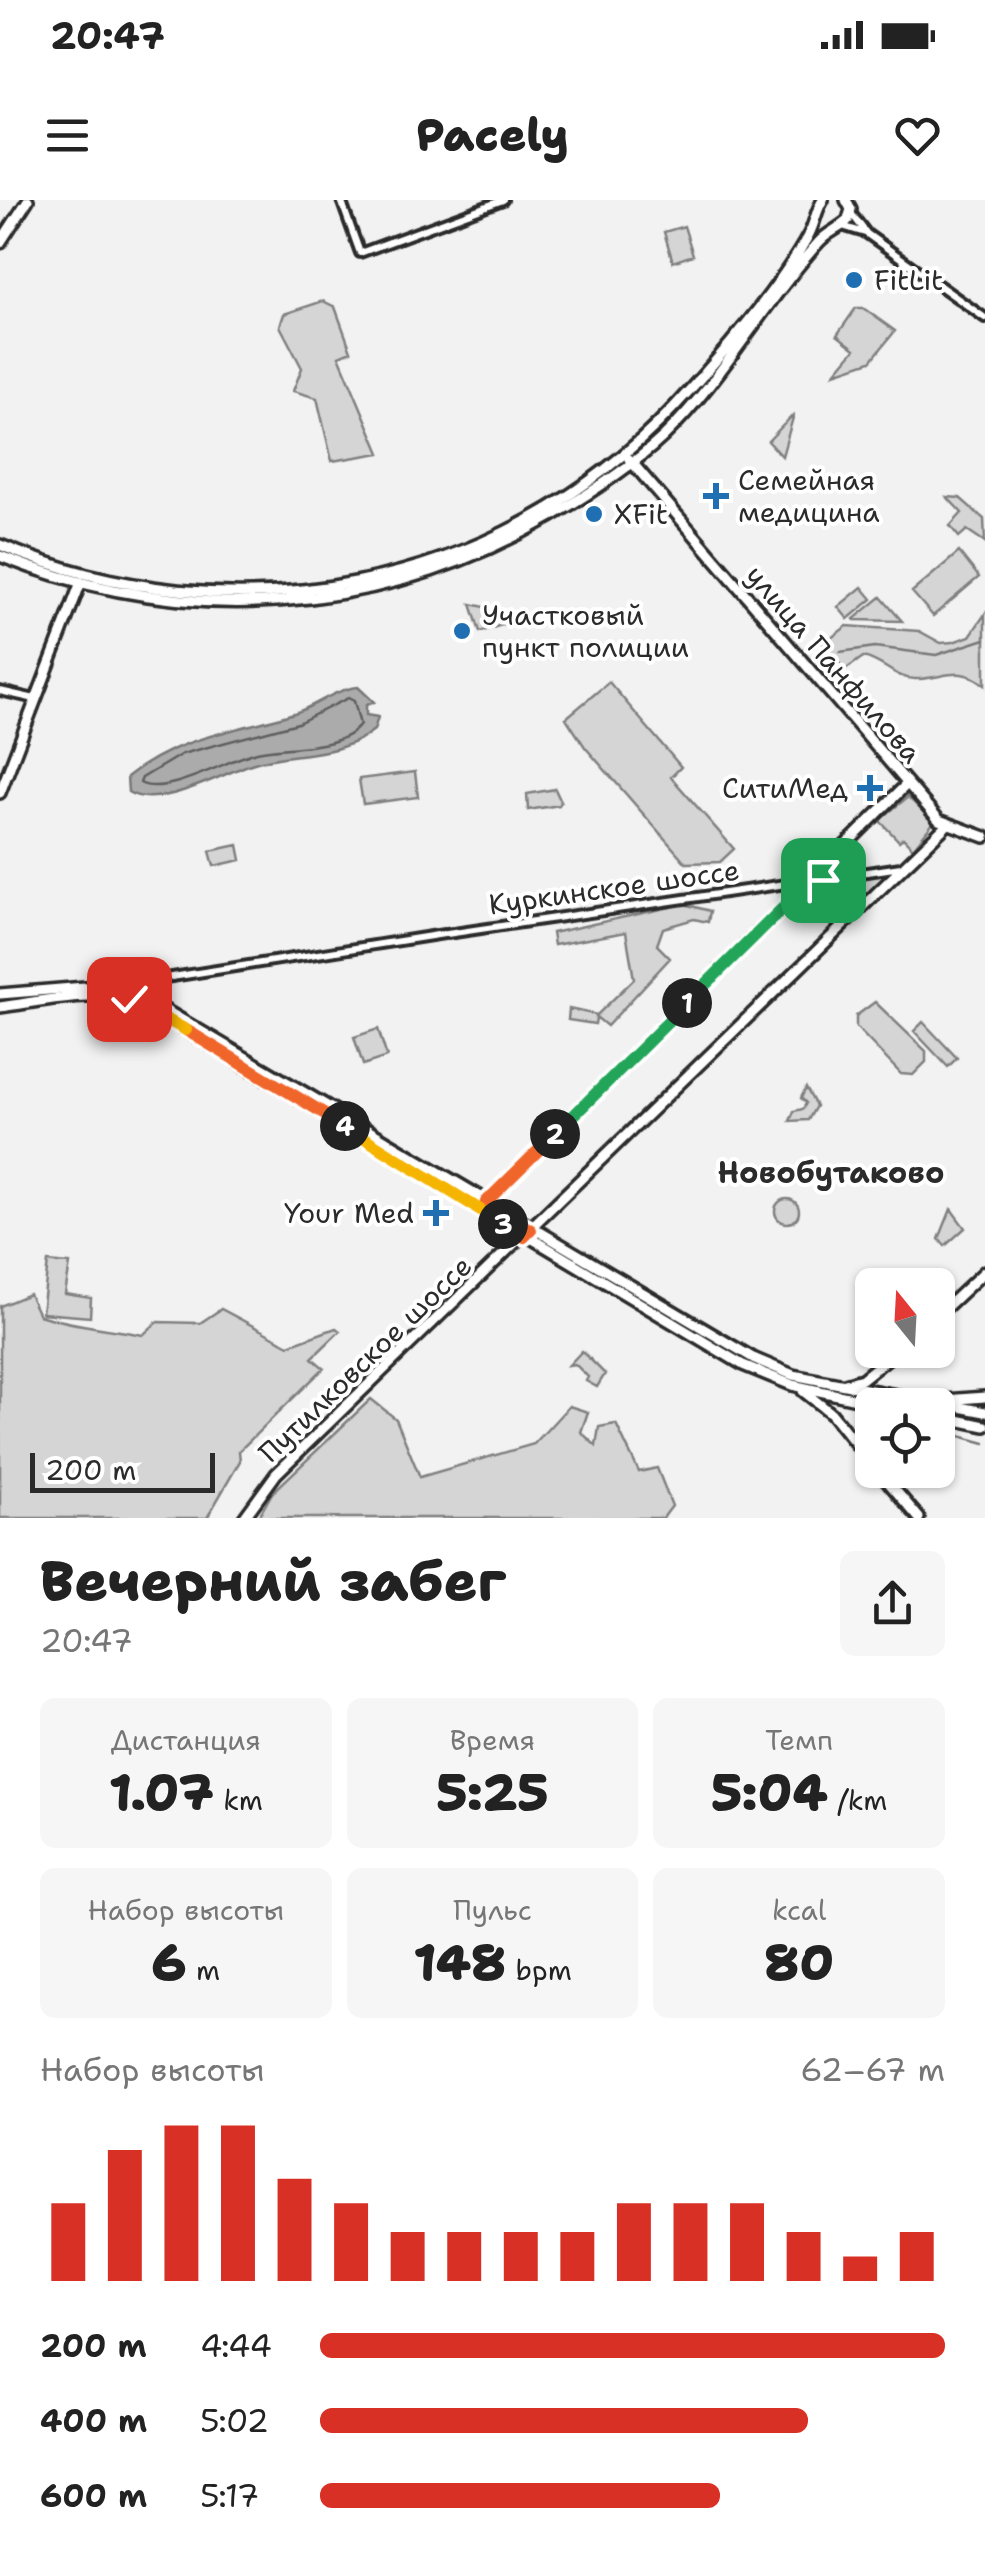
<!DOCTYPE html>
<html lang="ru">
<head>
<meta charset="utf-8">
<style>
	body { margin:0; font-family:"Shantell Sans",sans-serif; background:#f6f6f6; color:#222; height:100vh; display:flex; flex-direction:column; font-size:38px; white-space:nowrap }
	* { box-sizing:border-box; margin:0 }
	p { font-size:32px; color:#767676 }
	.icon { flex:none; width:55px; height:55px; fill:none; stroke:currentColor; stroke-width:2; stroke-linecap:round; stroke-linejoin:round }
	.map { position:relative; height:1318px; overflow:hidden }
	.side { display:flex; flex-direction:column; background:#fff; flex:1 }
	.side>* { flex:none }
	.needle { width:65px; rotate:342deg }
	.controls { position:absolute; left:855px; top:1068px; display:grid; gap:20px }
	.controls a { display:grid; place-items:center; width:100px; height:100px; border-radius:15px; background:#fff; box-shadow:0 2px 8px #0004; font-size:50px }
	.scale { position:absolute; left:30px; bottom:25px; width:185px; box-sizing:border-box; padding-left:10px; border:5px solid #2b2b2b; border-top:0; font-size:28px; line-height:35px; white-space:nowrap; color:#2b2b2b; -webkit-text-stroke:8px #fff; paint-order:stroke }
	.pin { position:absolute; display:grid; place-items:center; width:85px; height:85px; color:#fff; margin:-42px; border-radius:20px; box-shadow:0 5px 15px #0006 }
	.km { position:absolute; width:50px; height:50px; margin:-25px; border-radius:50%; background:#222; color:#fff; font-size:28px; line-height:50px; text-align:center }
	.round { display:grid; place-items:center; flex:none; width:105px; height:105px; border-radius:15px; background:#f6f6f6 }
	.overview { display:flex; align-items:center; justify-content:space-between; height:170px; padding:0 40px }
	h1 { font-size:55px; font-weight:800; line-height:75px }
	.metrics { display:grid; grid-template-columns:repeat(3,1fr); gap:15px; height:170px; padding:10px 40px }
	.metrics div { display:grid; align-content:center; border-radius:15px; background:#f6f6f6; text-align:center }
	.metrics b { font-size:50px; font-weight:800 }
	.metrics small { font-size:28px; font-weight:400 }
	.metrics p { font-size:28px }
	.chart { height:280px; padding:20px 40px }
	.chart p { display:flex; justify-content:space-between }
	.chart svg { width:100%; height:180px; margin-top:10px; stroke:#d93025; stroke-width:6 }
	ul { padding:0 40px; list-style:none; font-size:32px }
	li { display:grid; grid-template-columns:160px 120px 1fr; align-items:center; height:75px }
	li i { height:25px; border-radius:12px; background:#d93025 }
	.status { display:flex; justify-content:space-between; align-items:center; height:70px; padding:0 50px; background:#fff; direction:ltr }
	.status svg { height:28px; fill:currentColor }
	header { display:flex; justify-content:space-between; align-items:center; height:130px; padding:0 40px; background:#fff; font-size:45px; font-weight:800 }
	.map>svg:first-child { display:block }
</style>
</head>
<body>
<div class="status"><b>20:47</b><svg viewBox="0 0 49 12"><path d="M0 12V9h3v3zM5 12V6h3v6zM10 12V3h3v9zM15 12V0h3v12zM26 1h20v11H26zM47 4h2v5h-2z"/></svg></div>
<header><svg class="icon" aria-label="menu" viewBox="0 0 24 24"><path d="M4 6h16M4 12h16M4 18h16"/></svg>Pacely<svg class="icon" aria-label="heart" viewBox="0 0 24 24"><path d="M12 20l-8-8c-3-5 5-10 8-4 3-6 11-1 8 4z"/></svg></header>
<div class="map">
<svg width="985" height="1318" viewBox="0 0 985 1318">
	<rect width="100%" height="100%" fill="#f2f2f2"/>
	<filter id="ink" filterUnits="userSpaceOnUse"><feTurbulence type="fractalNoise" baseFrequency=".01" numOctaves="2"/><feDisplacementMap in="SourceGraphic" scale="20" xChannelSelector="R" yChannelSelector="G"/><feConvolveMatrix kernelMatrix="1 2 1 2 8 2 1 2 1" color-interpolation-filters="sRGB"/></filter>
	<g filter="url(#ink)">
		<path fill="#d5d5d5" stroke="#808080" stroke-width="2.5" d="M 684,26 L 693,55 L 673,62 L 664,32 Z
			M 323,101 L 335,107 L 351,151 L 339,156 L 380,253 L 332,261 L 317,198 L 293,191 L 302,168 L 280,126 L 284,114 Z
			M 856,108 L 863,108 L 895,131 L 871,161 L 835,173 L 855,149 L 837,135 Z
			M 794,214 L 782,256 L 768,241 Z
			M 947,297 L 960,298 L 984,319 L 985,342 L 967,330 L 959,337 L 950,326 L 962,313 Z
			M 959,352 L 979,377 L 933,416 L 912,392 Z
			M 862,387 L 872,399 L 848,419 L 838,407 Z
			M 881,397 L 902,421 L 855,420 L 854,419 Z
			M 471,404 L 494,409 L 502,425 L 480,432 Z
			M 985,414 L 985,485 C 960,464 943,479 915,479 C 895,479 883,461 863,457 L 845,470 L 823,444 L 847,426 L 919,431 L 941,443 L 953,442 L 970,436 Z
			M 609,482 L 681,567 L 671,577 L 734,649 L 720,662 L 686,663 L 585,547 L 566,518 Z
			M 415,572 L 418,597 L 363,604 L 359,579 Z
			M 555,589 L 561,602 L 559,605 L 528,610 L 527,594 Z
			M 908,597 L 934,622 L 913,648 L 903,638 L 899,641 L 879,620 Z
			M 238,645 L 241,660 L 214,666 L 210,651 Z
			M 889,674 L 863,700 L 851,680 Z
			M 684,704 L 710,711 L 708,722 L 694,719 L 663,728 L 657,745 L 670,758 L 607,826 L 596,817 L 595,824 L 568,820 L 569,809 L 597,815 L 634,779 L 626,732 L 554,745 L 552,733 Z
			M 875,802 L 926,851 L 926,862 L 913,875 L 901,874 L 856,827 L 856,816 Z
			M 923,822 L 957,858 L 948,867 L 914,831 Z
			M 378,829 L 387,857 L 363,865 L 354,837 Z
			M 806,888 L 816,906 L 808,920 L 790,921 L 794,911 L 803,909 L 806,903 L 801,898 Z
			M775 1011a12 12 0 1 1 24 0a12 12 0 1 1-24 0Z
			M 951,1009 L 965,1028 L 945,1046 L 939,1039 Z
			M 48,1062 L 70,1064 L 65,1094 L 91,1098 L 90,1117 L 42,1113 Z
			M 29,1094 L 39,1115 C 74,1126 107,1128 143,1135 L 157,1122 L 200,1123 L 221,1109 L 289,1145 L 336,1128 L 340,1131 L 312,1158 L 324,1168 L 239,1251 L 240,1261 L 207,1318 L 0,1318 L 0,1106 Z
			M 582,1151 L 605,1174 L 597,1187 L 586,1181 L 588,1177 L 575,1164 L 569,1165 Z
			M 371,1199 L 396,1219 L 420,1277 L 534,1244 L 569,1206 L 588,1212 L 581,1232 L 596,1246 L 599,1227 L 616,1224 L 639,1272 L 657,1268 L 672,1306 L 663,1318 L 258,1318 L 272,1293 Z"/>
		<path fill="#ababab" stroke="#787878" stroke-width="2.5" d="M 358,487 L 374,502 L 366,505 L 366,515 L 378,517 L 374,530 C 338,559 296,551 254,563 C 223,573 158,611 128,592 L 127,577 C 178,536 235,532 294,513 C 316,506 335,489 358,487 Z"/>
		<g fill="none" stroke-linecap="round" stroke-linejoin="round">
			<path stroke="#5e5e5e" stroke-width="2.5" d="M 348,498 L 354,501 L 360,525 C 341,551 287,545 257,552 C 228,559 166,597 140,583 L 142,578 L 182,554 L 298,523 Z"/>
			<path stroke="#787878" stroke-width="2.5" d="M 840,452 L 875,447 L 936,455 L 985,439
				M 938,1230 L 985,1243
				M 860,1259 L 907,1315
				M 894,1270 L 903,1281"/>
			<g stroke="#2b2b2b" stroke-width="14">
				<path id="street" d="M 341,0 L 360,53 L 503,0
					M 851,13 L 867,34 L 985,118
					M 842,26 L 865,33
					M 0,491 L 35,499
					M 447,734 L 901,667
					M 115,786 L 444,734
					M 151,800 L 148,793 L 158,781"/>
			</g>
			<g stroke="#2b2b2b" stroke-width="16">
				<path id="secondary" d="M 0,43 L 28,0
					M 629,259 L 939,620 L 985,637
					M 0,345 C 232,442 500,391 674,207 C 717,161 779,89 809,34 C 815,23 816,10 823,0
					M 0,356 C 184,429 381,416 552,316 C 591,293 630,268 663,237 C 723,179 763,104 819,42 C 828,32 839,29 848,20 L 851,9 L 846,0
					M 0,593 L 81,382
					M 0,794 L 97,786 L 133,791 L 753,1158 L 793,1175 L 985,1212
					M 0,807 C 47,801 99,786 144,806 L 743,1165 L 792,1185 L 884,1205
					M 486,1002 L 907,584
					M 938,1115 L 985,1071
					M 845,1184 L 862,1179 L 898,1150
					M 803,1191 L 831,1213 L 872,1264
					M 945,1200 L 985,1197
					M 938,1216 L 985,1226
					M 872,1228 L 872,1254
					M 878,1270 L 919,1318
					M 244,1318 L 276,1274 L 948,624"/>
			</g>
			<use href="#street" stroke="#fff" stroke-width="6"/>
			<use href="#secondary" stroke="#fff" stroke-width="9"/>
		</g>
	</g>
	<g fill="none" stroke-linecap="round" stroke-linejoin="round" filter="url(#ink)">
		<g stroke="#fff" stroke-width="20">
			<path id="split-1" d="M 687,803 L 809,682 L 823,680"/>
		</g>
		<g stroke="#fff" stroke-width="20">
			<path id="split-2" d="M 555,934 L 687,803"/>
		</g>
		<g stroke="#fff" stroke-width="20">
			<path id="split-3" d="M 503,1024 L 524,1037 L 531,1030 L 486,1002 L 555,934"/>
		</g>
		<g stroke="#fff" stroke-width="20">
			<path id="split-4" d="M 345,926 L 503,1024"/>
		</g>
		<g stroke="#fff" stroke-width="20">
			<path id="split-5" d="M 186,830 L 345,926"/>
		</g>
		<g stroke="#fff" stroke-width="20">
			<path id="split-6" d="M 129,799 L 186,830"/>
		</g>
		<use href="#split-1" stroke="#22a559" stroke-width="12"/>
		<use href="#split-2" stroke="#22a559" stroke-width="12"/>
		<use href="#split-3" stroke="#f0652b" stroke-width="12"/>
		<use href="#split-4" stroke="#f5b400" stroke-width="12"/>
		<use href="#split-5" stroke="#f0652b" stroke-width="12"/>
		<use href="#split-6" stroke="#f5b400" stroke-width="12"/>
	</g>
	<g fill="#1f6fb2" stroke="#fff" stroke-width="4">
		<circle cx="854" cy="80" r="10"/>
		<path d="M711 281h10v10h10v10h-10v10h-10v-10h-10v-10h10z"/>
		<circle cx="594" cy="314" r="10"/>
		<circle cx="462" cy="431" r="10"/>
		<path d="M865 573h10v10h10v10h-10v10h-10v-10h-10v-10h10z"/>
		<path d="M431 998h10v10h10v10h-10v10h-10v-10h-10v-10h10z"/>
	</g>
	<g text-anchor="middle" stroke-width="8" stroke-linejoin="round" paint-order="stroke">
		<g font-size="28" fill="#2b2b2b" stroke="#fff" text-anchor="start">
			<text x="874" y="90">FitLit</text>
			<text x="738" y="290">Семейная<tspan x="738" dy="32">медицина</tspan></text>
			<text x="614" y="324">XFit</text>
			<text x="482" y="425">Участковый<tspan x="482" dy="32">пункт полиции</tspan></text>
			<text x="848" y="598" text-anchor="end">СитиМед</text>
			<text x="414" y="1023" text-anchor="end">Your Med</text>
		</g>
		<g font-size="28" fill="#2b2b2b" stroke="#fff">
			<text transform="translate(834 464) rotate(49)" y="10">улица Панфилова</text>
			<text transform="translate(614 687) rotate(-8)" y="10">Куркинское шоссе</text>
			<text transform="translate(365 1159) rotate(-44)" y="10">Путилковское шоссе</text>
		</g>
		<g font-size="30" font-weight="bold" fill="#2b2b2b" stroke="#fff">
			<text x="831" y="983">Новобутаково</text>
		</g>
	</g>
</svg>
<div class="controls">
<a><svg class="needle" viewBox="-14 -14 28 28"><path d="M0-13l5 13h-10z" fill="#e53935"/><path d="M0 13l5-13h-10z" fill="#767676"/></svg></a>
<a><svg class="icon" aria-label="locate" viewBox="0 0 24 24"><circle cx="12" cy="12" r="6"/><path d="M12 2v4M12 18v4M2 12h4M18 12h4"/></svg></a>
</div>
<div class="scale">200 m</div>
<div class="pin" style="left:823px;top:680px;background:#1e9e55"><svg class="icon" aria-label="arrive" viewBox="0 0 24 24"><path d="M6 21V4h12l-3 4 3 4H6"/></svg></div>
<div class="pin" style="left:129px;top:799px;background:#d93025"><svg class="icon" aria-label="check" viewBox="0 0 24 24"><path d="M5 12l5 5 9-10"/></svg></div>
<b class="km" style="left:687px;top:803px">1</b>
<b class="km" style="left:555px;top:934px">2</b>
<b class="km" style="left:503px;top:1024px">3</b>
<b class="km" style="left:345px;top:926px">4</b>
</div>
<section class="side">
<div class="overview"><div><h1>Вечерний забег</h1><p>20:47</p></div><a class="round"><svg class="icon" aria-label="share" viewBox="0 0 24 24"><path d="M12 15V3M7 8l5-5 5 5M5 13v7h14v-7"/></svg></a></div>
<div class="metrics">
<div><p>Дистанция</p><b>1.07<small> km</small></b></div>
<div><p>Время</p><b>5:25</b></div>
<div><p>Темп</p><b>5:04<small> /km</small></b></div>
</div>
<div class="metrics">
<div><p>Набор высоты</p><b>6<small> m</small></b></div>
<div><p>Пульс</p><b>148<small> bpm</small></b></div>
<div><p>kcal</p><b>80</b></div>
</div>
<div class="chart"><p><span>Набор высоты</span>62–67 m</p>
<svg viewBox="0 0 160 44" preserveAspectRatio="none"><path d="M5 44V25M15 44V12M25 44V6M35 44V6M45 44V19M55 44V25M65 44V32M75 44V32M85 44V32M95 44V32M105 44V25M115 44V25M125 44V25M135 44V32M145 44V38M155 44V32"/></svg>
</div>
<ul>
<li><b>200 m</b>4:44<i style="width:100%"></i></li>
<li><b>400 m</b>5:02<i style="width:78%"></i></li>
<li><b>600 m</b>5:17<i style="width:64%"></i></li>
</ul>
</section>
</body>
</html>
